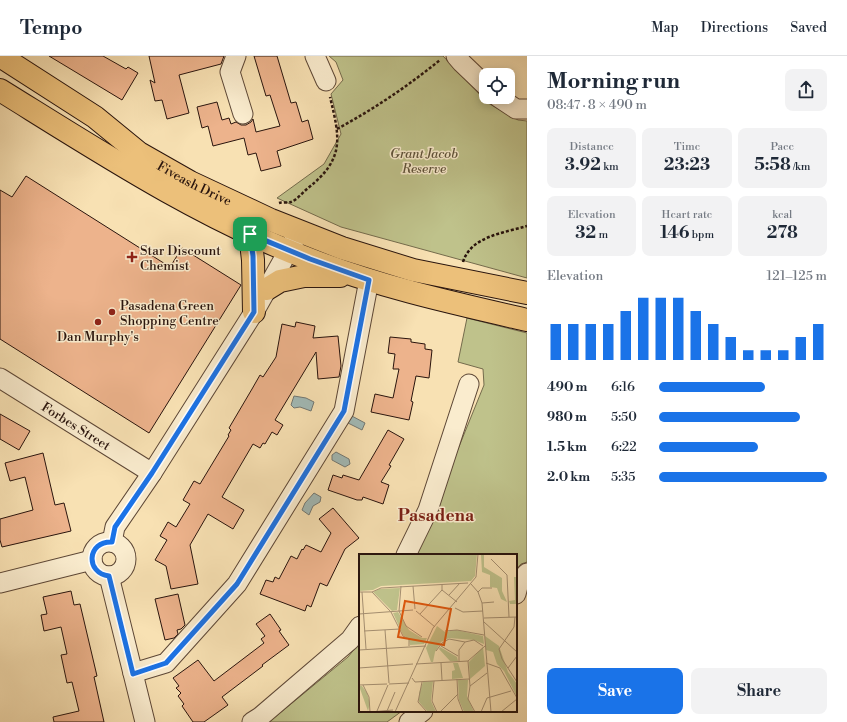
<!DOCTYPE html>
<html lang="en">
<head>
<meta charset="utf-8">
<style>
	body { margin:0; font-family:"Libre Bodoni",serif; background:#f2f2f3; color:#1f2937; height:100vh; display:flex; flex-direction:column; font-size:15px; white-space:nowrap }
	* { box-sizing:border-box; margin:0 }
	p { font-size:13px; color:#747a83 }
	.icon { flex:none; width:22px; height:22px; fill:none; stroke:currentColor; stroke-width:2; stroke-linecap:round; stroke-linejoin:round }
	.map { position:relative; flex:1; overflow:hidden }
	.drawer { display:flex; flex-direction:column; background:#fff; width:320px }
	.drawer>* { flex:none }
	.controls { position:absolute; left:479px; top:12px; display:grid; gap:8px }
	.controls a { display:grid; place-items:center; width:36px; height:36px; border-radius:8px; background:#fff; box-shadow:0 2px 10px #0003; font-size:20px }
	.pin { position:absolute; display:grid; place-items:center; width:34px; height:34px; color:#fff; margin:-17px; border-radius:8px; box-shadow:0 2px 6px #0006 }
	.round { display:grid; place-items:center; flex:none; width:42px; height:42px; border-radius:8px; background:#f2f2f3 }
	.head { display:flex; align-items:center; justify-content:space-between; height:68px; padding:0 20px }
	h1 { font-size:22px; font-weight:700; line-height:30px }
	.metrics { display:grid; grid-template-columns:repeat(3,1fr); gap:6px; height:68px; padding:4px 20px }
	.metrics div { display:grid; align-content:center; border-radius:8px; background:#f2f2f3; text-align:center }
	.metrics b { font-size:17px; font-weight:700 }
	.metrics small { font-size:11px; font-weight:400 }
	.metrics p { font-size:11px }
	.chart { height:112px; padding:8px 20px }
	.chart p { display:flex; justify-content:space-between }
	.chart svg { width:100%; height:72px; margin-top:4px; stroke:#1a73e8; stroke-width:6 }
	.button { display:flex; gap:8px; margin-top:auto; padding:8px 20px }
	.button a { flex:1; height:46px; border-radius:8px; background:#1a73e8; color:#fff; font-size:16px; font-weight:700; line-height:46px; text-align:center }
	.button a+a { background:#f2f2f3; color:#1f2937 }
	ul { padding:0 20px; list-style:none; font-size:13px }
	li { display:grid; grid-template-columns:64px 48px 1fr; align-items:center; height:30px }
	li i { height:10px; border-radius:5px; background:#1a73e8 }
	header { display:flex; align-items:center; gap:24px; box-sizing:border-box; height:56px; padding:0 20px; background:#fff; border-bottom:1px solid #e0e1e3 }
	header strong { font-size:19px }
	nav { display:flex; gap:22px; margin-inline-start:auto; font-size:14px }
	main { display:flex; flex:1; min-height:0 }
	.map>svg:first-child { display:block }
</style>
</head>
<body>
<header>
<strong>Tempo</strong>
<nav><a>Map</a><a>Directions</a><a>Saved</a></nav>
</header>
<main>
<div class="map">
<svg width="527" height="666" viewBox="0 0 527 666">
	<rect width="100%" height="100%" fill="#f8e1b3"/>
	<filter id="stains"><feTurbulence type="fractalNoise" baseFrequency=".005" numOctaves="4"/><feColorMatrix values="0 0 0 0 .2 0 0 0 0 .09 0 0 0 0 .02 0 0 0 .5 -.17"/></filter>
	<radialGradient id="worn" r=".72"><stop offset=".6" stop-color="#630" stop-opacity="0"/><stop offset="1" stop-color="#630" stop-opacity=".3"/></radialGradient>
	<path fill="#bfc28b" stroke="#746b4c" d="M 329,0 L 443,0 L 488,47 L 518,64 L 527,65 L 527,222 L 341,171 L 277,142 L 324,108 L 341,78 L 331,38 L 343,24 L 336,6 Z
		M 467,262 L 527,277 L 527,506 L 521,508 L 516,514 L 516,499 L 415,499 L 484,329 L 483,313 L 458,306 Z
		M 360,586 L 360,655 L 402,655 L 387,666 L 269,666 L 348,601 Z"/>
	<path fill="#a2bbb8" stroke="#727874" d="M 294,340 L 306,342 L 314,346 L 311,355 L 300,351 L 294,352 L 291,349 Z
		M 350,359 L 365,367 L 362,374 L 346,366 Z
		M 336,396 L 349,403 L 350,408 L 345,411 L 332,404 L 332,399 Z
		M 314,437 L 321,441 L 320,446 L 313,450 L 309,459 L 302,454 L 305,447 Z"/>
	<path fill="#edb38c" stroke="#29140d" d="M 49,0 L 103,0 L 126,13 L 128,11 L 138,17 L 122,44 Z
		M 149,0 L 224,0 L 221,8 L 179,19 L 189,57 L 167,63 L 162,44 L 155,45 L 150,24 L 155,27 Z
		M 254,0 L 277,0 L 291,47 L 296,46 L 302,66 L 308,64 L 313,83 L 277,95 L 281,110 L 261,115 L 256,97 L 248,99 L 244,82 L 213,90 L 208,70 L 202,72 L 197,51 L 217,46 L 222,64 L 229,62 L 231,68 L 236,66 L 241,69 L 246,69 L 251,66 L 253,63 L 256,76 L 280,70 L 270,39 L 266,40 Z
		M 26,120 L 170,211 L 182,192 L 241,229 L 149,377 L 0,283 L 0,134 L 12,141 Z
		M 296,266 L 315,270 L 313,282 L 338,280 L 341,310 L 339,321 L 318,323 L 316,296 L 275,364 L 283,369 L 277,379 L 272,376 L 265,388 L 263,387 L 260,392 L 253,388 L 222,441 L 244,454 L 233,473 L 208,458 L 190,489 L 198,528 L 171,533 L 166,510 L 155,504 L 167,484 L 160,480 L 168,466 L 176,471 L 190,448 L 183,444 L 194,425 L 200,428 L 229,380 L 228,379 L 231,374 L 229,372 L 252,333 L 260,319 L 263,321 L 276,301 L 282,268 L 295,271 Z
		M 390,281 L 411,283 L 411,286 L 425,288 L 425,293 L 432,294 L 429,322 L 416,320 L 411,345 L 413,346 L 409,364 L 371,356 L 375,338 L 393,342 L 399,313 L 393,313 L 395,298 L 388,297 Z
		M 0,358 L 30,375 L 19,394 L 0,383 Z
		M 388,374 L 404,383 L 389,409 L 391,410 L 381,426 L 389,429 L 383,448 L 363,441 L 362,444 L 357,444 L 328,434 L 333,419 L 342,422 L 343,419 L 359,424 Z
		M 43,397 L 55,449 L 64,447 L 71,475 L 2,491 L 0,484 L 0,463 L 33,454 L 25,421 L 10,425 L 5,407 Z
		M 333,452 L 359,482 L 345,493 L 327,530 L 320,527 L 311,551 L 307,549 L 305,555 L 260,538 L 266,524 L 273,526 L 275,521 L 279,523 L 291,500 L 297,503 L 302,493 L 303,494 L 306,489 L 321,496 L 331,477 L 319,463 Z
		M 71,535 L 74,549 L 80,548 L 97,620 L 94,621 L 104,666 L 54,666 L 53,661 L 79,655 L 72,626 L 67,627 L 61,599 L 67,598 L 61,571 L 44,575 L 41,559 L 47,558 L 43,541 Z
		M 178,538 L 185,569 L 181,573 L 177,574 L 178,578 L 174,582 L 165,584 L 155,543 Z
		M 270,558 L 281,574 L 279,575 L 289,589 L 262,609 L 263,610 L 222,641 L 228,649 L 204,666 L 193,666 L 182,650 L 184,648 L 178,640 L 181,637 L 176,632 L 179,630 L 173,622 L 198,604 L 214,625 L 264,587 L 261,583 L 265,580 L 256,568 Z"/>
	<g fill="none" stroke-linecap="round" stroke-linejoin="round">
		<g stroke="#5d4736" stroke-width="21">
			<g id="minor">
				<path d="M 236,0 L 230,16 L 243,58"/>
				<path d="M 315,0 L 326,25"/>
				<path d="M 456,0 L 462,7 L 486,30"/>
				<path d="M 498,41 L 516,53 L 527,53"/>
				<path id="s1" d="M 0,322 L 152,417"/>
				<circle cx="109" cy="503" r="17"/>
				<path d="M 112,486 L 115,471 L 152,417 L 254,256 L 296,181"/>
				<path d="M 406,499 L 428,454 L 469,328"/>
				<path d="M 109,520 L 145,666"/>
				<path d="M 0,527 L 92,504"/>
				<path d="M 516,538 L 519,526 L 527,517"/>
				<path d="M 133,617 L 166,607 L 237,528 L 344,355 L 369,224"/>
				<path d="M 252,666 L 260,661 L 350,584 L 360,570"/>
				<path d="M 409,666 L 423,655"/>
			</g>
		</g>
		<g stroke="#29140d" stroke-width="24">
			<g id="major">
				<path id="s2" d="M 0,0 L 95,61 L 139,97 L 190,126 L 271,164 L 342,192 L 413,214 L 527,237"/>
				<path d="M 0,34 C 100,96 199,161 309,203 C 380,231 453,247 527,264"/>
				<path d="M 250,178 L 253,204 L 254,256"/>
				<path d="M 267,233 L 280,225 L 304,220 L 340,220"/>
			</g>
		</g>
		<path stroke="#29140d" stroke-width="2.5" stroke-dasharray="3 2" stroke-linecap="butt" d="M 337,73 C 374,53 408,30 440,4
			M 279,147 C 282,146 288,147 291,146 C 297,144 303,136 308,132 C 345,103 340,82 330,41
			M 463,206 C 471,180 504,177 527,170"/>
		<use href="#minor" stroke="#faecce" stroke-width="19"/>
		<use href="#major" stroke="#ecc07a" stroke-width="22"/>
	</g>
	<g fill="none" stroke-linecap="round" stroke-linejoin="round">
		<g stroke="#fff" stroke-width="8">
			<path id="route" d="M 250,178 L 310,203 L 369,224 L 344,355 L 237,528 L 166,607 L 133,618 L 109,520 C 85,517 87,485 112,486 L 115,471 L 152,417 L 254,256 L 253,200 Z"/>
		</g>
		<use href="#route" stroke="#1a73e8" stroke-width="5"/>
	</g>
	<g fill="#8f2418" stroke="#faecce" stroke-width="1.5">
		<path d="M130 195h4v4h4v4h-4v4h-4v-4h-4v-4h4z"/>
		<circle cx="112" cy="256" r="4"/>
		<circle cx="98" cy="266" r="4"/>
	</g>
	<g text-anchor="middle" stroke-width="3" stroke-linejoin="round" paint-order="stroke">
		<g font-size="13" font-style="italic" fill="#5e5139" stroke="#faecce">
			<text x="424" y="102">Grant Jacob<tspan x="424" dy="15">Reserve</tspan></text>
		</g>
		<g font-size="13" fill="#29140d" stroke="#faecce">
			<text dy="5" stroke="none"><textPath href="#s2" startOffset="233">Fiveash Drive</textPath></text>
			<text dy="5" stroke="none"><textPath href="#s1" startOffset="90">Forbes Street</textPath></text>
		</g>
		<g font-size="13" fill="#29140d" stroke="#faecce" text-anchor="start">
			<text x="140" y="199">Star Discount<tspan x="140" dy="15">Chemist</tspan></text>
			<text x="120" y="254">Pasadena Green<tspan x="120" dy="15">Shopping Centre</tspan></text>
			<text x="98" y="285" text-anchor="middle">Dan Murphy's</text>
		</g>
		<g font-size="17" font-weight="bold" fill="#7a1f14" stroke="#faecce">
			<text x="436" y="465">Pasadena</text>
		</g>
	</g>
	<g transform="translate(359 498)">
		<rect width="158" height="158" fill="#f8e1b3"/>
		<path d="M 0,0 L 118,0 L 116,22 L 112,27 L 22,32 L 14,36 L 0,37 ZM 122,1 L 125,1 L 125,13 L 143,24 L 143,37 L 148,48 L 142,45 L 138,34 L 131,33 L 131,21 L 123,18 ZM 155,23 L 158,23 L 158,62 L 157,50 L 151,50 L 150,47 L 156,46 ZM 41,34 L 38,56 L 33,57 L 14,38 L 20,35 ZM 39,58 L 50,76 L 63,84 L 68,84 L 65,90 L 51,91 L 50,85 L 44,81 L 34,59 ZM 78,72 L 86,78 L 97,76 L 124,82 L 125,90 L 115,86 L 90,84 L 82,88 L 76,98 L 74,108 L 72,108 L 67,94 ZM 126,82 L 140,92 L 149,118 L 158,130 L 158,143 L 145,117 L 138,110 L 134,98 L 127,96 ZM 81,93 L 98,103 L 99,107 L 91,107 L 80,95 ZM 124,93 L 126,112 L 111,125 L 110,108 ZM 94,109 L 99,109 L 104,124 L 93,125 L 93,117 L 96,116 ZM 99,126 L 109,126 L 108,142 L 115,158 L 105,158 L 100,146 ZM 74,127 L 72,147 L 77,158 L 69,158 L 60,148 L 60,139 L 64,128 ZM 0,132 L 3,132 L 8,139 L 11,149 L 9,157 Z" fill="#bfc28b"/>
		<path fill="none" stroke="#a58f71" stroke-width="1" d="M 132,5 L 148,21 L 150,63M 112,30 L 119,38 L 123,49 L 132,158M 42,32 L 40,57 L 47,72 L 63,83M 54,32 L 56,55M 83,36 L 98,48M 0,38 L 13,38 L 22,34 L 109,29M 3,38 L 7,95M 13,38 L 32,58 L 44,82 L 50,85 L 50,92M 119,38 L 123,34 L 133,34M 90,41 L 101,29M 123,49 L 135,48M 96,54 L 104,58 L 124,57M 57,57 L 76,73M 0,60 L 54,56M 61,60 L 83,36 L 83,30M 156,63 L 155,73 L 140,95 L 143,105 L 158,128M 125,64 L 158,63M 125,68 L 158,98M 26,76 L 30,129M 5,77 L 41,75M 86,77 L 98,76 L 125,81M 82,92 L 99,102M 0,96 L 67,92M 77,97 L 83,89 L 90,85 L 106,88M 100,107 L 100,96 L 106,88 L 115,86 L 124,92M 109,107 L 111,132 L 109,145 L 116,158M 82,109 L 83,126M 127,109 L 141,114 L 158,144M 57,110 L 109,107 L 126,92M 0,114 L 54,110M 149,114 L 158,102M 53,124 L 56,128 L 110,125M 98,125 L 99,145 L 104,158M 75,127 L 73,147 L 78,158M 63,128 L 59,148 L 68,158M 30,130 L 50,129M 0,131 L 28,130M 4,131 L 10,143 L 11,158M 111,132 L 128,119M 18,157 L 29,131M 28,157 L 36,138M 11,158 L 34,156M 36,158 L 74,74 L 117,23 L 119,0M 81,158 L 99,140M 122,158 L 128,144 L 152,137M 142,158 L 158,145"/>
		<path fill="#de560c" fill-opacity="0.15" stroke="#de560c" stroke-width="2" d="M 46,47 L 92,55 L 85,91 L 39,83 Z"/>
		<rect width="158" height="158" fill="none" stroke="#29140d" stroke-width="2"/>
	</g>
	<rect width="100%" height="100%" filter="url(#stains)"/>
	<rect width="100%" height="100%" fill="url(#worn)"/>
</svg>
<div class="controls">
<a><svg class="icon" aria-label="locate" viewBox="0 0 24 24"><circle cx="12" cy="12" r="6"/><path d="M12 2v4M12 18v4M2 12h4M18 12h4"/></svg></a>
</div>
<div class="pin" style="left:250px;top:178px;background:#1e9e55"><svg class="icon" aria-label="arrive" viewBox="0 0 24 24"><path d="M6 21V4h12l-3 4 3 4H6"/></svg></div>
</div>
<section class="drawer">
<div class="head"><div><h1>Morning run</h1><p>08:47 · 8 × 490 m</p></div><a class="round"><svg class="icon" aria-label="share" viewBox="0 0 24 24"><path d="M12 15V3M7 8l5-5 5 5M5 13v7h14v-7"/></svg></a></div>
<div class="metrics">
<div><p>Distance</p><b>3.92<small> km</small></b></div>
<div><p>Time</p><b>23:23</b></div>
<div><p>Pace</p><b>5:58<small> /km</small></b></div>
</div>
<div class="metrics">
<div><p>Elevation</p><b>32<small> m</small></b></div>
<div><p>Heart rate</p><b>146<small> bpm</small></b></div>
<div><p>kcal</p><b>278</b></div>
</div>
<div class="chart"><p><span>Elevation</span>121–125 m</p>
<svg viewBox="0 0 160 44" preserveAspectRatio="none"><path d="M5 44V22M15 44V22M25 44V22M35 44V22M45 44V14M55 44V6M65 44V6M75 44V6M85 44V14M95 44V22M105 44V30M115 44V38M125 44V38M135 44V38M145 44V30M155 44V22"/></svg>
</div>
<ul>
<li><b>490 m</b>6:16<i style="width:63%"></i></li>
<li><b>980 m</b>5:50<i style="width:84%"></i></li>
<li><b>1.5 km</b>6:22<i style="width:59%"></i></li>
<li><b>2.0 km</b>5:35<i style="width:100%"></i></li>
</ul>
<div class="button"><a>Save</a><a>Share</a></div>
</section>
</main>
</body>
</html>
